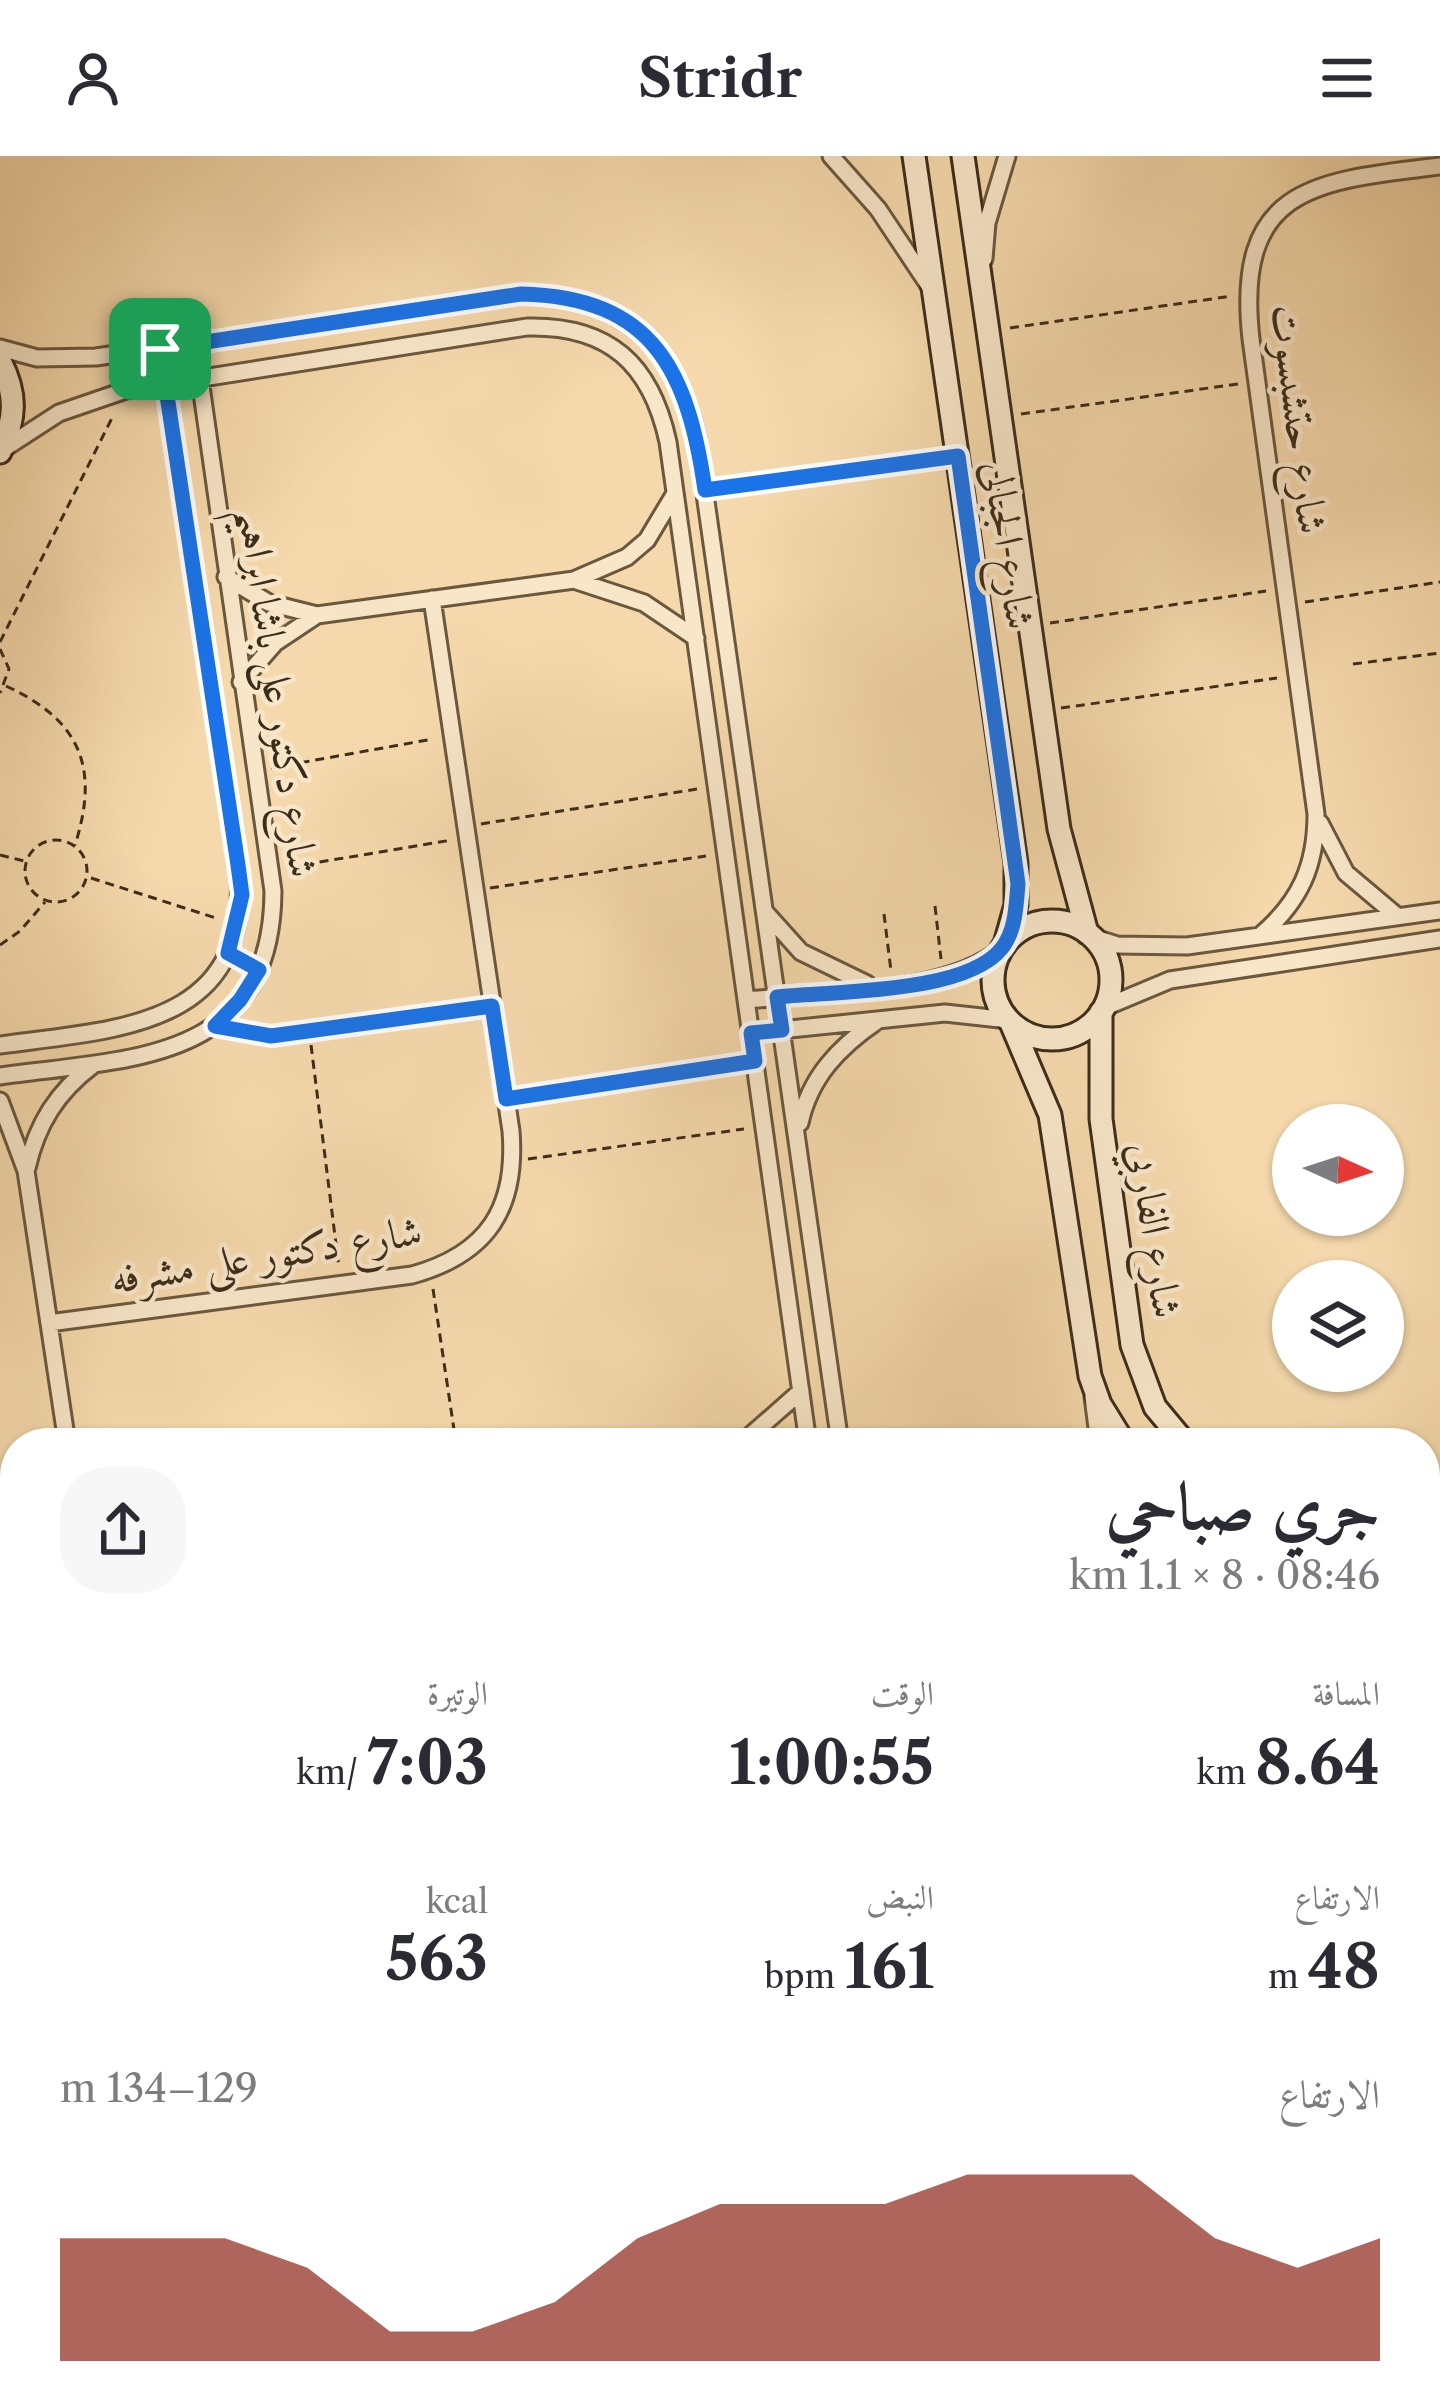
<!DOCTYPE html>
<html lang="ar">
<head>
<meta charset="utf-8">
<style>
	body { margin:0; font-family:"Libre Caslon Text",Amiri,serif; background:#f7f7f7; color:#2b2b33; direction:rtl; height:100vh; display:flex; flex-direction:column; font-size:45px; white-space:nowrap }
	* { box-sizing:border-box; margin:0 }
	p { font-size:39px; color:#7c7c81 }
	.icon { flex:none; width:66px; height:66px; fill:none; stroke:currentColor; stroke-width:2; stroke-linecap:round; stroke-linejoin:round }
	.map { position:relative; flex:1; overflow:hidden; direction:ltr }
	.panel { position:absolute; left:0px; top:1272px; width:1440px; height:972px; display:flex; flex-direction:column; background:#fff; border-radius:48px 48px 0 0; box-shadow:0 3px 9px #0004; direction:rtl }
	.panel>* { flex:none }
	.needle { width:78px; rotate:93deg }
	.tools { position:absolute; left:1272px; top:948px; display:grid; gap:24px }
	.tools a { display:grid; place-items:center; width:132px; height:132px; border-radius:50%; background:#fff; box-shadow:0 3px 9px #0004; font-size:60px }
	.pin { position:absolute; display:grid; place-items:center; width:102px; height:102px; color:#fff; margin:-51px; border-radius:24px; box-shadow:0 6px 18px #0006 }
	.round { display:grid; place-items:center; flex:none; width:126px; height:126px; border-radius:48px; background:#f7f7f7 }
	.headline { display:flex; align-items:center; justify-content:space-between; height:204px; padding:0 60px }
	h1 { font-size:66px; font-weight:800; line-height:90px }
	.stats { display:grid; grid-template-columns:repeat(3,1fr); gap:18px; height:204px; padding:12px 60px }
	.stats div { display:grid; align-content:center }
	.stats b { font-size:60px; font-weight:800 }
	.stats small { font-size:33px; font-weight:400 }
	.stats p { font-size:33px }
	.chart { height:336px; padding:24px 60px }
	.chart p { display:flex; justify-content:space-between }
	.chart svg { width:100%; height:216px; margin-top:12px; fill:#8f2418; opacity:.7 }
	header { display:flex; justify-content:space-between; align-items:center; height:156px; padding:0 60px; background:#fff; font-size:54px; font-weight:800 }
	.map>svg:first-child { display:block }
</style>
</head>
<body>
<header><svg class="icon" aria-label="menu" viewBox="0 0 24 24"><path d="M4 6h16M4 12h16M4 18h16"/></svg>Stridr<svg class="icon" aria-label="person" viewBox="0 0 24 24"><circle cx="12" cy="8" r="4"/><path d="M4 21q1-7 8-7t8 7"/></svg></header>
<div class="map">
<svg width="1440" height="2244" viewBox="0 0 1440 2244">
	<rect width="100%" height="100%" fill="#f5d9ac"/>
	<filter id="stains"><feTurbulence type="fractalNoise" baseFrequency=".00167" numOctaves="4"/><feColorMatrix values="0 0 0 0 .2 0 0 0 0 .09 0 0 0 0 .02 0 0 0 .5 -.17"/></filter>
	<radialGradient id="worn" r=".72"><stop offset=".6" stop-color="#630" stop-opacity="0"/><stop offset="1" stop-color="#630" stop-opacity=".3"/></radialGradient>
	<g fill="none" stroke-linecap="round" stroke-linejoin="round">
		<g stroke="#6a583e" stroke-width="14">
			<path id="lane" d="M 1084,2244 L 1088,2229"/>
		</g>
		<g stroke="#6a583e" stroke-width="21">
			<path id="street" d="M 831,0 L 878,53 L 930,131
				M 984,103 L 987,67 L 1007,0
				M 0,192 L 37,202 L 96,201 L 521,138 C 618,140 676,188 697,282 L 840,1287
				M 2,294 L 59,257 L 126,234 L 527,171 C 609,169 651,208 668,286 L 808,1287
				M 226,421 L 269,447 L 317,459 L 574,424 L 627,401 L 647,384 L 674,339
				M 577,425 L 644,447 L 696,482
				M 241,526 L 275,487 L 317,459
				M 1320,667 L 1346,717 L 1397,760
				M 766,757 L 801,796 L 867,828
				M 1261,779 C 1300,745 1316,710 1316,658 L 1251,183 C 1234,30 1315,25 1440,10
				M 1092,781 L 1117,789 L 1187,790 L 1440,755
				M 746,844 C 818,837 950,839 1003,791
				M 1103,852 L 1170,824 L 1440,783
				M 215,870 L 271,880 L 492,850
				M 751,877 L 945,857 L 1009,864
				M 0,889 C 119,873 255,871 238,709 L 160,193
				M 0,920 C 129,902 272,908 273,735 L 195,188
				M 0,945 L 26,1015 L 67,1287
				M 800,967 C 810,921 839,891 877,865
				M 27,1012 C 37,968 57,936 93,909
				M 49,1167 L 412,1119 C 488,1098 517,1052 511,975 L 432,443
				M 1093,1241 L 1099,1287
				M 742,1287 L 801,1235
				M 0,1625 L 15,1633
				M 0,1689 L 15,1687
				M 0,1720 L 15,1718
				M 0,2091 L 15,2089
				M 0,2136 L 15,2120
				M 1425,2221 L 1440,2225
				M 454,2229 L 456,2244
				M 718,2244 L 719,2239
				M 985,2244 L 985,2229
				M 1224,2244 L 1346,2229"/>
		</g>
		<g stroke="#3c2d1a" stroke-width="27">
			<path id="secondary" d="M 914,0 L 1016,707 L 1016,749 L 1005,788
				M 963,0 L 1059,673 L 1087,777
				M 0,205 C 17,238 16,263 0,296
				M993 824a59 59 0 1 1 118 0a59 59 0 1 1-118 0Z
				M 1101,856 L 1101,963 L 1132,1189 L 1155,1251 L 1185,1287
				M 1011,867 L 1050,959 L 1090,1220 L 1100,1248 L 1124,1287
				M 1425,1480 L 1440,1503
				M 1425,1597 L 1425,1656
				M 1425,1730 L 1440,1721
				M 1429,1873 L 1440,1893
				M 0,1984 L 15,1982
				M 0,2041 L 15,2039"/>
		</g>
		<path stroke="#3c2d1a" stroke-width="3" stroke-dasharray="9 6" stroke-linecap="butt" d="M 1010,172 L 1232,140
			M 1021,258 L 1238,228
			M 722,331 L 938,302
			M 1305,446 L 1440,426
			M 1050,467 L 1266,435
			M 0,486 L 114,258
			M 0,493 L 9,513 L 0,537
			M 1353,508 L 1440,497
			M 6,530 C 80,564 100,611 75,689
			M 1061,552 L 1277,522
			M 271,612 L 433,583
			M 481,668 L 697,633
			M25 715a31 31 0 1 1 62 0a31 31 0 1 1-62 0Z
			M 0,699 L 24,705
			M 290,711 L 452,684
			M 91,722 L 219,763
			M 490,732 L 706,700
			M 935,750 L 941,803
			M 884,758 L 891,815
			M 0,789 L 20,775 L 45,746
			M 311,889 L 339,1112
			M 525,940 L 735,908
			M 528,1003 L 744,973
			M 433,1133 L 456,1287
			M 301,2229 L 315,2244
			M 341,2229 L 344,2244
			M 576,2229 L 585,2244
			M 591,2229 L 593,2244
			M 869,2229 L 869,2244
			M 64,2244 L 68,2229
			M 108,2244 L 123,2229
			M 840,2244 L 840,2229"/>
		<use href="#lane" stroke="#f8e6c9" stroke-width="8"/>
		<use href="#street" stroke="#f8e6c9" stroke-width="15"/>
		<use href="#secondary" stroke="#f8e6c9" stroke-width="21"/>
	</g>
	<g fill="none" stroke-linecap="round" stroke-linejoin="round">
		<g stroke="#fff" stroke-width="24">
			<path id="route" d="M 521,138 C 655,141 688,217 705,334 L 958,300 L 1018,728 C 1016,749 1016,774 1002,792 C 966,838 834,835 777,841 L 782,874 L 751,877 L 755,905 L 506,943 L 492,850 L 271,880 L 215,870 L 240,844 L 259,814 L 228,797 L 242,739 L 238,709 L 160,193 Z"/>
		</g>
		<use href="#route" stroke="#1a73e8" stroke-width="15"/>
	</g>
	<g text-anchor="middle" stroke-width="9" stroke-linejoin="round" paint-order="stroke">
		<g font-size="42" fill="#3c2d1a" stroke="#f8e6c9">
			<text transform="translate(1300 263) rotate(83)" y="15">شارع حتشبسوت</text>
			<text transform="translate(1010 389) rotate(82)" y="15">شارع الجبالى</text>
			<text transform="translate(279 536) rotate(82)" y="15">شارع دكتور على باشا ابراهيم</text>
			<text transform="translate(1156 1074) rotate(82)" y="15">شارع الفاربي</text>
			<text transform="translate(266 1098) rotate(-9)" y="15">شارع دكتور على مشرفه</text>
		</g>
	</g>
	<rect width="100%" height="100%" filter="url(#stains)"/>
	<rect width="100%" height="100%" fill="url(#worn)"/>
</svg>
<div class="tools">
<a><svg class="needle" viewBox="-14 -14 28 28"><path d="M0-13l5 13h-10z" fill="#e53935"/><path d="M0 13l5-13h-10z" fill="#7c7c81"/></svg></a>
<a><svg class="icon" aria-label="layers" viewBox="0 0 24 24"><path d="M12 4l9 5-9 5-9-5zM3 14l9 5 9-5"/></svg></a>
</div>
<div class="pin" style="left:160px;top:193px;background:#1e9e55"><svg class="icon" aria-label="arrive" viewBox="0 0 24 24"><path d="M6 21V4h12l-3 4 3 4H6"/></svg></div>
<section class="panel">
<div class="headline"><div><h1>جري صباحي</h1><p>08:46 · 8 × 1.1 km</p></div><a class="round"><svg class="icon" aria-label="share" viewBox="0 0 24 24"><path d="M12 15V3M7 8l5-5 5 5M5 13v7h14v-7"/></svg></a></div>
<div class="stats">
<div><p>المسافة</p><b>8.64<small> km</small></b></div>
<div><p>الوقت</p><b>1:00:55</b></div>
<div><p>الوتيرة</p><b>7:03<small> /km</small></b></div>
</div>
<div class="stats">
<div><p>الارتفاع</p><b>48<small> m</small></b></div>
<div><p>النبض</p><b>161<small> bpm</small></b></div>
<div><p>kcal</p><b>563</b></div>
</div>
<div class="chart"><p><span>الارتفاع</span>129–134 m</p>
<svg viewBox="0 0 160 44" preserveAspectRatio="none"><path d="M0 44V19L10 19L20 19L30 25L40 38L50 38L60 32L70 19L80 12L90 12L100 12L110 6L120 6L130 6L140 19L150 25L160 19V44z"/></svg>
</div>
</section>
</div>
</body>
</html>
